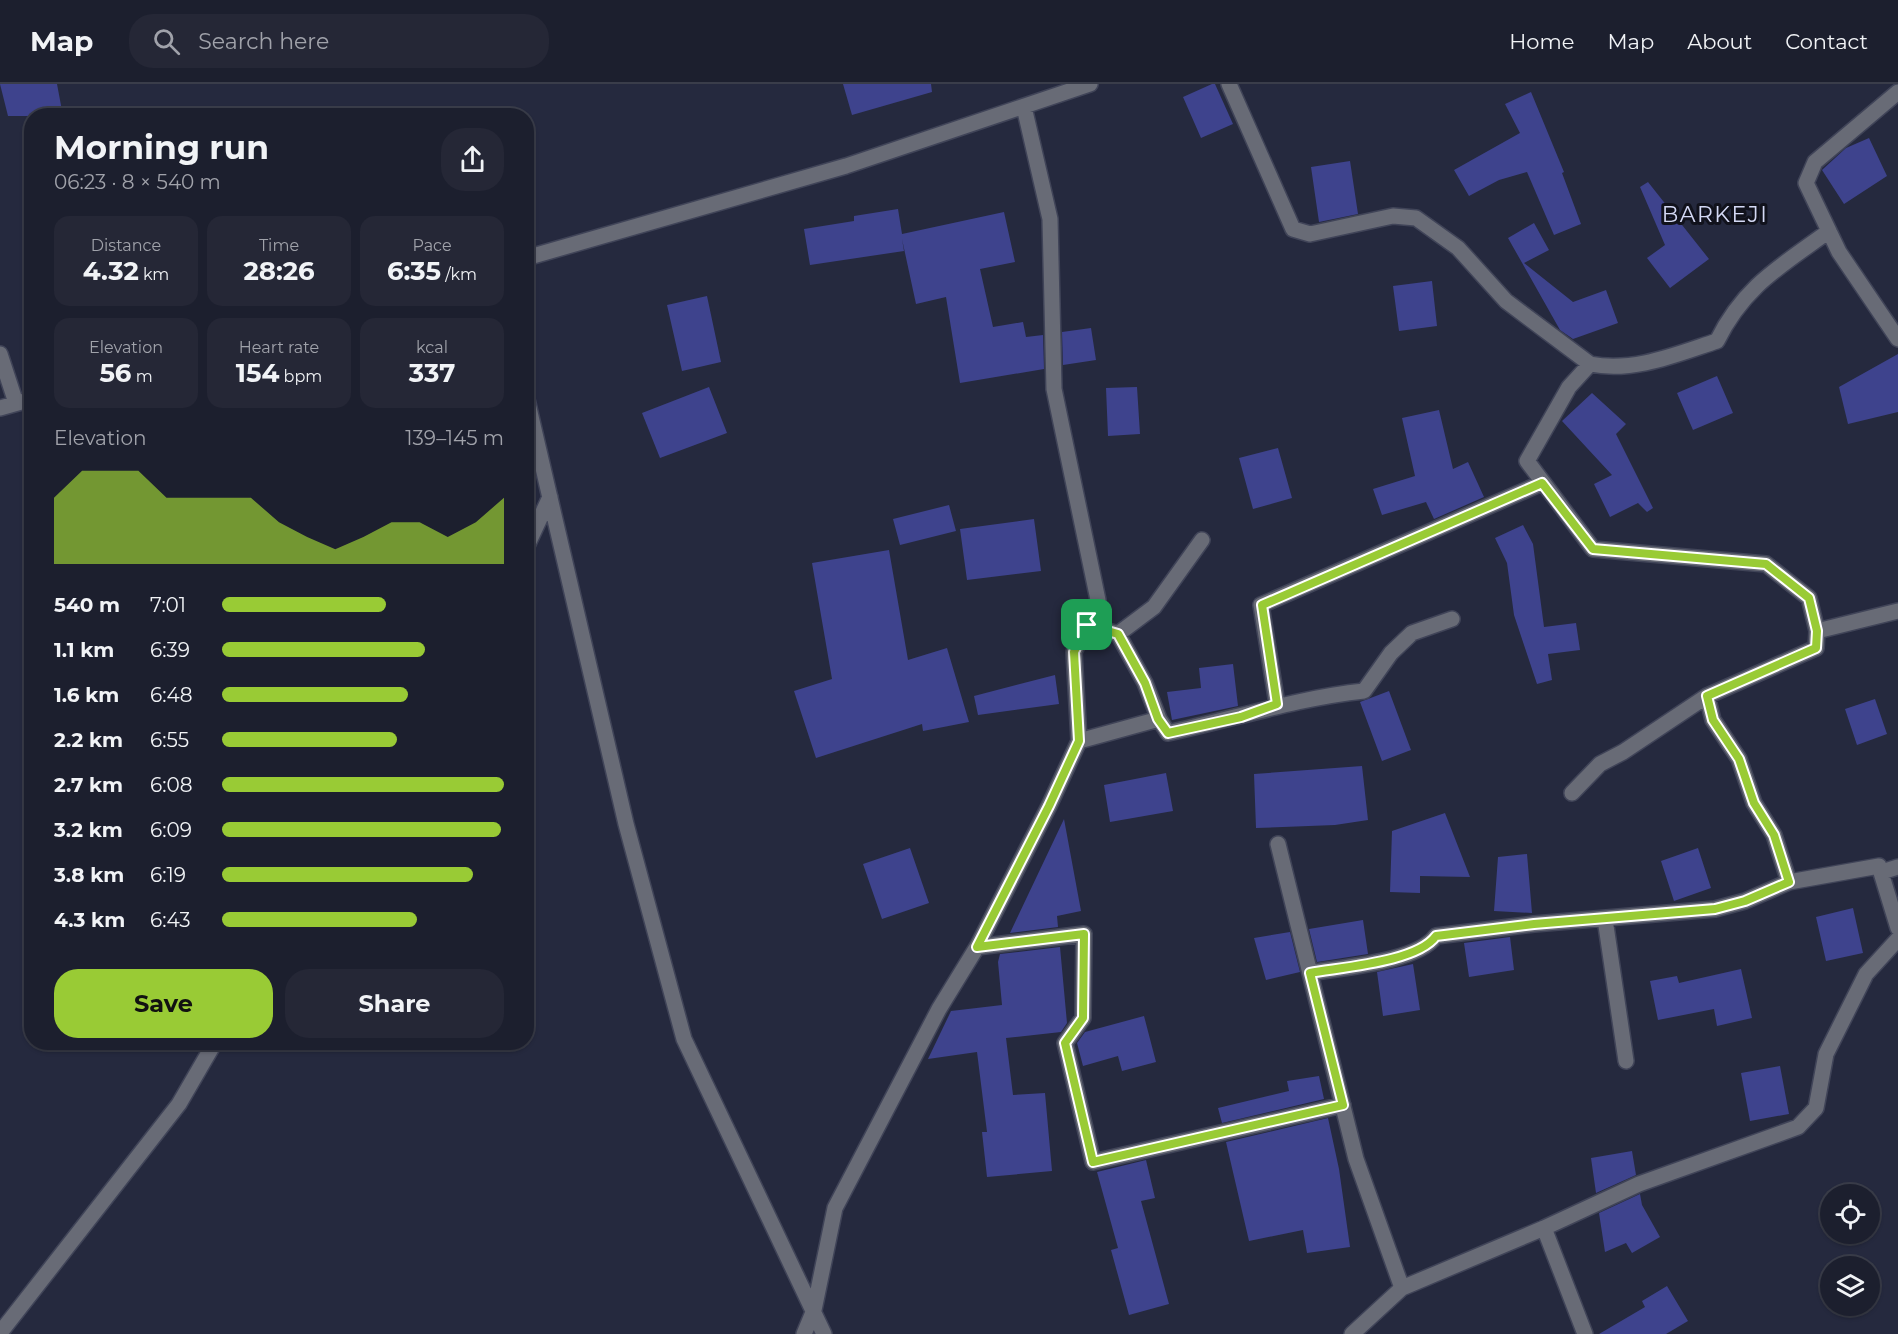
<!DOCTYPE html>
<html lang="en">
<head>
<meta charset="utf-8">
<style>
	body { margin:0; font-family:Montserrat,sans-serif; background:#252736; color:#f1f3f6; height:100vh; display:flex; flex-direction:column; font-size:22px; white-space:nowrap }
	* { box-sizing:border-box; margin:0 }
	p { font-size:20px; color:#a0a2aa }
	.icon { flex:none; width:33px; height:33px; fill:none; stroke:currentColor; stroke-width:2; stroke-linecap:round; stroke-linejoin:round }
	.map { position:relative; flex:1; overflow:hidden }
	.panel { position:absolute; left:24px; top:24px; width:510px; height:942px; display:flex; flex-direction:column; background:#1c1f2e; border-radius:24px; box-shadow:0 2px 4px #0004,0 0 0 2px #3a3d4a }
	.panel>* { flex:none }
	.controls { position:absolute; left:1820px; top:1100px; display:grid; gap:12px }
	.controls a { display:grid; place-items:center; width:60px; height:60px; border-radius:50%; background:#1c1f2e; box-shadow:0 2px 4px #0004,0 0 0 2px #3a3d4a; font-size:30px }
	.pin { position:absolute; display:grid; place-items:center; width:51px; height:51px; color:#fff; margin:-26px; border-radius:12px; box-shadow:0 3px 9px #0006 }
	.round { display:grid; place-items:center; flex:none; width:63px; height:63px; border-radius:24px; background:#252736 }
	.head { display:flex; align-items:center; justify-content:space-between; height:102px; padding:0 30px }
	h1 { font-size:33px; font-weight:700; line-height:45px }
	.metrics { display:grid; grid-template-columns:repeat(3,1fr); gap:9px; height:102px; padding:6px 30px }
	.metrics div { display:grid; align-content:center; border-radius:15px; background:#252736; text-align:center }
	.metrics b { font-size:26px; font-weight:700 }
	.metrics small { font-size:16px; font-weight:400 }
	.metrics p { font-size:16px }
	.chart { height:168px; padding:12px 30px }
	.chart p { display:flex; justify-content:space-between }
	.chart svg { width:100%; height:108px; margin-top:6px; fill:#99cb35; opacity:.7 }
	.primary-button { display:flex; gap:12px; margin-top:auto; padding:12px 30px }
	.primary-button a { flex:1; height:69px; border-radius:24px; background:#99cb35; color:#111; font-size:24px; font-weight:700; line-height:69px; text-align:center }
	.primary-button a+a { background:#252736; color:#f1f3f6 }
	ul { padding:0 30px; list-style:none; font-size:20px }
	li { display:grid; grid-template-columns:96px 72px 1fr; align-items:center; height:45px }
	li i { height:15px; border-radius:8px; background:#99cb35 }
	header { display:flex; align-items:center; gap:36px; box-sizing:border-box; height:84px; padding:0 30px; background:#1c1f2e; border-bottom:2px solid #3a3d4a }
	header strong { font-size:28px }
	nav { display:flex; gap:33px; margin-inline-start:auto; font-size:21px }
	.search { width:420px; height:54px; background:#252736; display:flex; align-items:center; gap:15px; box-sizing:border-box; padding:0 21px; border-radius:24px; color:#a0a2aa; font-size:22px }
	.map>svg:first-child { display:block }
</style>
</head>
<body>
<header>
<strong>Map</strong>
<div class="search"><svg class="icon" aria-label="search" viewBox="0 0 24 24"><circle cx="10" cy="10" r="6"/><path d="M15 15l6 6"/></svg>Search here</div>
<nav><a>Home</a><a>Map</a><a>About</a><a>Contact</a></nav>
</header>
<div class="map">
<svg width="1898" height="1250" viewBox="0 0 1898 1250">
	<rect width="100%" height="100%" fill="#25293e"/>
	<path fill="#3e438d" d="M 0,0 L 57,0 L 63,32 L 8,32 Z
		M 843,0 L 931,0 L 932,8 L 852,31 Z
		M 1212,0 L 1215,0 L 1233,40 L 1201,54 L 1183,13 Z
		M 1531,8 L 1564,88 L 1562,89 L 1581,140 L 1554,151 L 1527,88 L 1499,96 L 1469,112 L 1454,86 L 1520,49 L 1505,20 Z
		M 1869,54 L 1887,92 L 1844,120 L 1822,86 L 1846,64 Z
		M 1350,77 L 1358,130 L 1319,138 L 1311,83 Z
		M 1648,98 L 1709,175 L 1670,204 L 1647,174 L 1665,161 L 1640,103 Z
		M 898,125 L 902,150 L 1004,128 L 1015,178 L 980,185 L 993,243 L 1023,238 L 1026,253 L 1043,251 L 1044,285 L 960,299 L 946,213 L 916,220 L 902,155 L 904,167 L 810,181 L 804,145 L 854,137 L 854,132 Z
		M 1534,139 L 1549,166 L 1524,179 L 1573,218 L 1606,206 L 1618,239 L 1573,255 L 1560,246 L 1508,154 Z
		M 1432,197 L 1437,242 L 1399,247 L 1393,202 Z
		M 707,212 L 721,278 L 682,287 L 667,221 Z
		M 1091,244 L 1096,276 L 1063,281 L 1062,248 Z
		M 1898,270 L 1898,328 L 1848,340 L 1839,303 Z
		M 1717,292 L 1733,329 L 1693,346 L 1677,309 Z
		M 709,303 L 727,349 L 660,374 L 642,329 Z
		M 1137,303 L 1140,350 L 1108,352 L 1106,304 Z
		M 1592,309 L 1626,340 L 1616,350 L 1653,424 L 1647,428 L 1638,419 L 1610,433 L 1594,400 L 1612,391 L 1562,337 Z
		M 1439,326 L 1453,385 L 1468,378 L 1484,413 L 1434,435 L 1426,418 L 1382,431 L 1373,405 L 1415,392 L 1402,334 Z
		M 1278,364 L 1292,414 L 1253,425 L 1239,374 Z
		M 949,421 L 956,447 L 900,461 L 893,435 Z
		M 1034,435 L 1041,487 L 967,496 L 960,445 Z
		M 1523,441 L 1533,460 L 1544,543 L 1576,539 L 1580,566 L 1548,570 L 1552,596 L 1537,600 L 1514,531 L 1507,479 L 1495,454 Z
		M 889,466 L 908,576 L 947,564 L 969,638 L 923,647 L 922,640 L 816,674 L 794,607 L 832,595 L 812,479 Z
		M 1233,580 L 1238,622 L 1172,636 L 1167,608 L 1201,604 L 1199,584 Z
		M 1055,591 L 1059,620 L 978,631 L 974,612 Z
		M 1389,607 L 1411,666 L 1382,677 L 1360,618 Z
		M 1875,615 L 1887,650 L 1857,661 L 1845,625 Z
		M 1362,682 L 1368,736 L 1335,741 L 1256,744 L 1254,690 Z
		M 1166,689 L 1173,727 L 1110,738 L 1104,701 Z
		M 1445,729 L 1470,793 L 1420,792 L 1420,809 L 1390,808 L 1392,747 Z
		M 1064,735 L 1081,827 L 1057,832 L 1058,843 L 1010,849 Z
		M 910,764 L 929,819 L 882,835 L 863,780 Z
		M 1698,764 L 1711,804 L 1674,817 L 1661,777 Z
		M 1527,770 L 1532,829 L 1494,827 L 1498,773 Z
		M 1853,824 L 1863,869 L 1826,877 L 1816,833 Z
		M 1363,836 L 1368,870 L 1317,878 L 1309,845 Z
		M 1290,848 L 1300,888 L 1266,896 L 1254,854 Z
		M 1510,853 L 1514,886 L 1469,893 L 1464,859 Z
		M 1060,863 L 1067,939 L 1061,948 L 1006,954 L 1013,1011 L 1045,1009 L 1052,1087 L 987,1093 L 982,1048 L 987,1048 L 977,968 L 928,975 L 951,927 L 1002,921 L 998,878 L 1000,870 Z
		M 1413,880 L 1420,926 L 1383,932 L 1377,888 Z
		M 1741,885 L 1752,934 L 1717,942 L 1714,925 L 1658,936 L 1650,897 L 1677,892 L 1679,899 Z
		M 1144,932 L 1156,978 L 1122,987 L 1118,972 L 1083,982 L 1077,959 L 1085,948 Z
		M 1780,982 L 1789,1030 L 1750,1037 L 1741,989 Z
		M 1319,992 L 1324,1015 L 1222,1039 L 1218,1024 L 1289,1007 L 1287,997 Z
		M 1328,1034 L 1339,1085 L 1350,1163 L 1307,1169 L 1303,1146 L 1249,1157 L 1226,1058 Z
		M 1632,1067 L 1636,1091 L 1596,1109 L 1591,1074 Z
		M 1146,1076 L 1155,1114 L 1141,1117 L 1169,1220 L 1129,1231 L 1111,1166 L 1118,1164 L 1097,1088 Z
		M 1640,1110 L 1642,1121 L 1660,1153 L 1632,1169 L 1626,1159 L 1605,1168 L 1599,1129 Z
		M 1667,1202 L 1688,1237 L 1666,1250 L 1599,1250 L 1645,1223 L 1642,1217 Z"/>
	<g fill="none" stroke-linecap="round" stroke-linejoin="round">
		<g stroke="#404458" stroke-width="18">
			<path id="minor" d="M 1229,0 L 1293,145 L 1310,150 L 1393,132 L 1416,134 L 1458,164 L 1506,217 L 1590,280
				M 1898,8 L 1815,78 L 1806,99 L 1839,168 L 1898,255
				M 1024,23 L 1050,135 L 1054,305 L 1098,516 L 1087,541 L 1118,550 L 1145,599 L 1159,635 L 1168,649 C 1234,635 1297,614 1364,607 L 1391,569 L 1412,549 L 1452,535
				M 526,174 L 846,82 L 1090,0
				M 0,270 L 16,319
				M 526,311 L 626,740 L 684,955 L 824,1250
				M 0,324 L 32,315
				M 526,464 L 550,413
				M 1817,547 L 1809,514 L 1766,480 L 1593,465 L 1527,377 L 1569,303 L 1590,280 C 1633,289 1677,270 1717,257 C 1744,202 1781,182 1829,147
				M 1118,550 L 1154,523 L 1202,456
				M 1707,612 L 1713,636 L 1739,675 L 1754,719 L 1774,751 L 1789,798
				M 1277,620 L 1261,521 L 1542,399
				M 1079,657 L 1159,635
				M 1572,709 L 1600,680 L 1623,668 L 1707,612 L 1816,564 L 1817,547 L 1898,527
				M 1278,760 L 1356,1075 L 1402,1204
				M 1882,788 L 1898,783
				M 1605,835 L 1626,977
				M 977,863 L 1084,850 L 1083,934 L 1065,959 L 1093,1078 L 1343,1021
				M 1310,889 C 1343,883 1417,878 1436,852 L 1534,840 L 1715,825 L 1745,817 L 1789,798 L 1879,782 L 1898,844
				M 1544,1144 L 1585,1250
				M 0,1249 L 179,1020 L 215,958
				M 804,1250 L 814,1226 L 835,1124 L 939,925 L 977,863 L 1049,722 L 1079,657 L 1074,568 L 1087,541
				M 1352,1250 L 1402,1204 L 1544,1144 L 1639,1100 L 1798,1043 L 1816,1024 L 1826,970 L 1866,890 L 1898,855"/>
		</g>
		<use href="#minor" stroke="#686b76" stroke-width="15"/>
	</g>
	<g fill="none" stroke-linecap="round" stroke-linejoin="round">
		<g stroke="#fff" stroke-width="12">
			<path id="route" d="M 1542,399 L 1593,465 L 1766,480 L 1809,514 L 1817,547 L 1816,564 L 1707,612 L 1713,636 L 1739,675 L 1754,719 L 1774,751 L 1789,798 L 1745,817 L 1715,825 L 1534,840 L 1436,852 C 1417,878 1343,883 1310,889 L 1343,1021 L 1093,1078 L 1065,959 L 1083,934 L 1084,850 L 977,863 L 1049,722 L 1079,657 L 1074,568 L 1087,541 L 1118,550 L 1145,599 L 1158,635 L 1168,649 L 1241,633 L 1277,620 L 1262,521 Z"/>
		</g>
		<use href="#route" stroke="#99cb35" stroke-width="8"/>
	</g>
	<g text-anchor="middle" stroke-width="6" stroke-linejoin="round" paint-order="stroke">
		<g font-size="22" letter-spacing="1.5" fill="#d4d9f5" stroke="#11121c">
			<text x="1715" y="138">BARKEJI</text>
		</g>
	</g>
</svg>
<div class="controls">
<a><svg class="icon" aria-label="locate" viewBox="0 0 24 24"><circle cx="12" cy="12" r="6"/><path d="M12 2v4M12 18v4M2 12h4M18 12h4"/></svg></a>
<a><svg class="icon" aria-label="layers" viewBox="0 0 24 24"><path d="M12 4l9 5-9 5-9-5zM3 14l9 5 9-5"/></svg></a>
</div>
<div class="pin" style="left:1087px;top:541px;background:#1e9e55"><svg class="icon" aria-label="arrive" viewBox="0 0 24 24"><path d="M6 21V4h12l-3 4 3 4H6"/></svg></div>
<section class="panel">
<div class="head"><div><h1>Morning run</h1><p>06:23 · 8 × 540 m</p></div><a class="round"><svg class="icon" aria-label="share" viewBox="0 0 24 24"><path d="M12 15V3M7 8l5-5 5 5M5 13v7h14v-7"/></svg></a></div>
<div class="metrics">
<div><p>Distance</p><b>4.32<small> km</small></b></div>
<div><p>Time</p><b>28:26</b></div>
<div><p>Pace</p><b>6:35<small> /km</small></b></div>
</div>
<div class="metrics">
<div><p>Elevation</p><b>56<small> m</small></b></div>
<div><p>Heart rate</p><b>154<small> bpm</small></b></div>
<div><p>kcal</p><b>337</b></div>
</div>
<div class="chart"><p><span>Elevation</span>139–145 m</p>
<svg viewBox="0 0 160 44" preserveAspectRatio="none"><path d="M0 44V17L10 6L20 6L30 6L40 17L50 17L60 17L70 17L80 27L90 33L100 38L110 33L120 27L130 27L140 33L150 27L160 17V44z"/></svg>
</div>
<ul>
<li><b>540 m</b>7:01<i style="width:58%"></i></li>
<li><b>1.1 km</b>6:39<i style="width:72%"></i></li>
<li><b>1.6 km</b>6:48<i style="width:66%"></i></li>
<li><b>2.2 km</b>6:55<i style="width:62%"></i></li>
<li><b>2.7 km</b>6:08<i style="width:100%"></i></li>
<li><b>3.2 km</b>6:09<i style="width:99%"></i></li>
<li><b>3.8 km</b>6:19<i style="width:89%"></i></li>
<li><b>4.3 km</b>6:43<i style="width:69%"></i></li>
</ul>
<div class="primary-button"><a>Save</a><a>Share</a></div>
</section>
</div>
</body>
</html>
